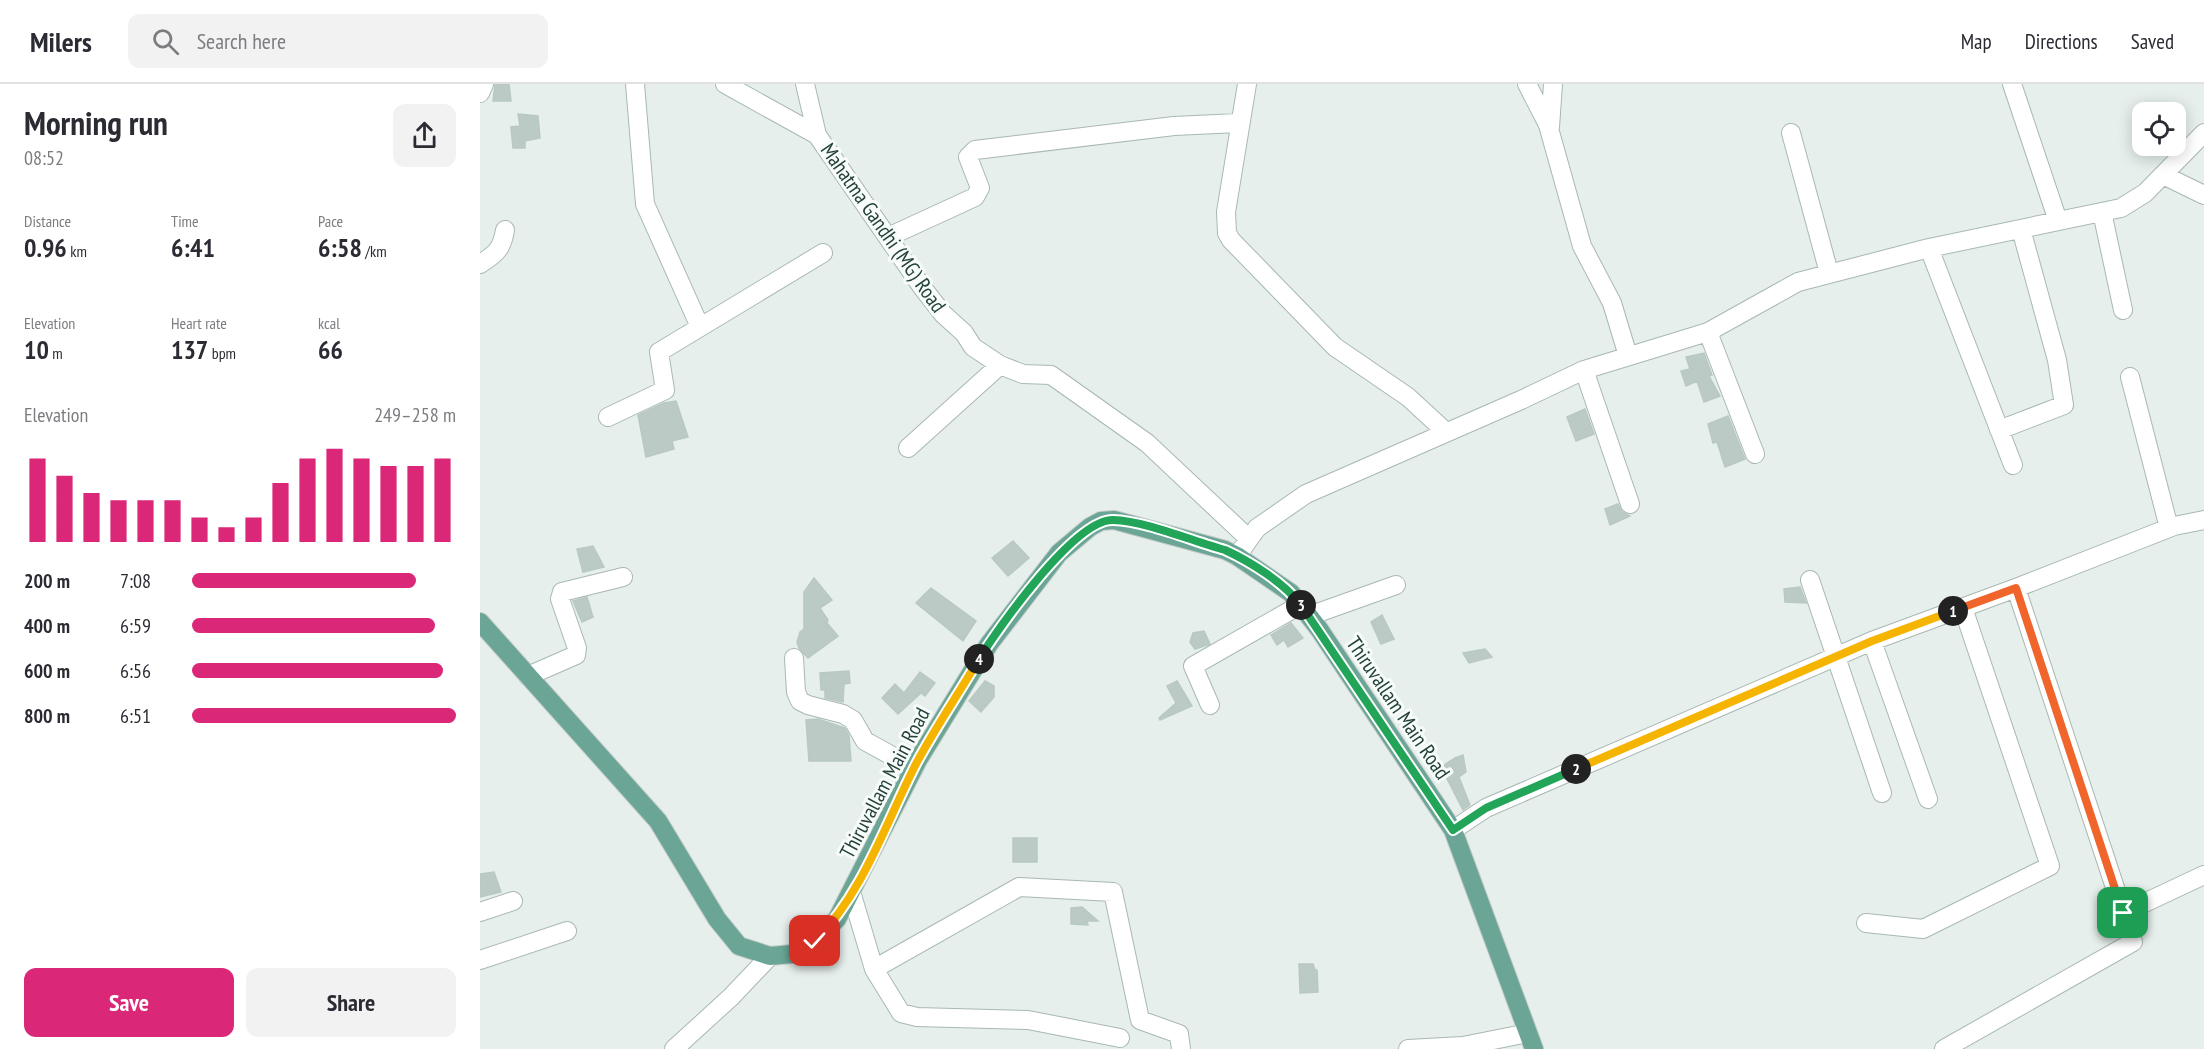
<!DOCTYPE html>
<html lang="en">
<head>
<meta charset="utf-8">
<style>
	body { margin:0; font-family:"PT Sans Narrow",sans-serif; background:#f2f2f3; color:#2b2b33; height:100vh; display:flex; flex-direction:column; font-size:22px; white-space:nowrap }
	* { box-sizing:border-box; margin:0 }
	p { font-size:20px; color:#7c7c81 }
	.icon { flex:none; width:33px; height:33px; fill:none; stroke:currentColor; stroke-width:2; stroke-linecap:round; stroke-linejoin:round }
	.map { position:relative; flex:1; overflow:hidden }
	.drawer { display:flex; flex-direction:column; background:#fff; width:480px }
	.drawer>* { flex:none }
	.fabs { position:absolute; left:1652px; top:18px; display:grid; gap:12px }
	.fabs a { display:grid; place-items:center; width:54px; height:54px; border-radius:12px; background:#fff; box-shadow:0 3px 15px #0003; font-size:30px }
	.pin { position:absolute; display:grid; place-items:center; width:51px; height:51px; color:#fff; margin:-26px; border-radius:12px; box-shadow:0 3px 9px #0006 }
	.km { position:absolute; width:30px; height:30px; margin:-15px; border-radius:50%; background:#222; color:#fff; font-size:16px; line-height:30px; text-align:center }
	.round { display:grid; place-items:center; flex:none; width:63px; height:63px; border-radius:12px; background:#f2f2f3 }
	.head { display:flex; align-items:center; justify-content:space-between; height:102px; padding:0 24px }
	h1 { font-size:33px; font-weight:800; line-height:45px }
	.metrics { display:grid; grid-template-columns:repeat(3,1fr); gap:9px; height:102px; padding:6px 24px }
	.metrics div { display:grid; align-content:center }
	.metrics b { font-size:26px; font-weight:800 }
	.metrics small { font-size:16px; font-weight:400 }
	.metrics p { font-size:16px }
	.chart { height:168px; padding:12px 24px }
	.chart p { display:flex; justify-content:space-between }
	.chart svg { width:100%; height:108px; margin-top:6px; stroke:#db2777; stroke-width:6 }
	.action { display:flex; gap:12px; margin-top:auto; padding:12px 24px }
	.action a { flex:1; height:69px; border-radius:12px; background:#db2777; color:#fff; font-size:24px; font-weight:800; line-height:69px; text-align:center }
	.action a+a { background:#f2f2f3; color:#2b2b33 }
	ul { padding:0 24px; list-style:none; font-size:20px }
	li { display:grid; grid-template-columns:96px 72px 1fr; align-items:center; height:45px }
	li i { height:15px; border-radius:8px; background:#db2777 }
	header { display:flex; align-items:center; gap:36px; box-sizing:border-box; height:84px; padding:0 30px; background:#fff; border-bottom:2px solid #e1e1e2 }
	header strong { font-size:28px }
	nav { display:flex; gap:33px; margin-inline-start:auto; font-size:21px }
	.search { width:420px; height:54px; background:#f2f2f3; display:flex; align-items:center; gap:15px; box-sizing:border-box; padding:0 21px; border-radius:12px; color:#7c7c81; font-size:22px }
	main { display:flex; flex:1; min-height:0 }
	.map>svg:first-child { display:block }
</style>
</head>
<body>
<header>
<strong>Milers</strong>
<div class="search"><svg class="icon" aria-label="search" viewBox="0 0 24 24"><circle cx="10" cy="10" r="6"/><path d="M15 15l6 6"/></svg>Search here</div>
<nav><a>Map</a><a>Directions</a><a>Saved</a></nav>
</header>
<main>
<section class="drawer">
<div class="head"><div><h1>Morning run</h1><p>08:52</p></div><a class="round"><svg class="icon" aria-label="share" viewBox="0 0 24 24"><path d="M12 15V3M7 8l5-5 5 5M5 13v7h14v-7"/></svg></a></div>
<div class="metrics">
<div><p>Distance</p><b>0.96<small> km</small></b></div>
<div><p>Time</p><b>6:41</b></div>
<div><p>Pace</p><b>6:58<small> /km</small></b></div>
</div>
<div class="metrics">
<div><p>Elevation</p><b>10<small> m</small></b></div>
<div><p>Heart rate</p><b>137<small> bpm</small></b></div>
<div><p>kcal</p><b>66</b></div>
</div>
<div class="chart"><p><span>Elevation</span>249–258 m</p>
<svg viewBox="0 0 160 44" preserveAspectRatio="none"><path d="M5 44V10M15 44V17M25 44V24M35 44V27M45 44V27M55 44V27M65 44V34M75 44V38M85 44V34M95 44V20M105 44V10M115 44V6M125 44V10M135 44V13M145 44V13M155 44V10"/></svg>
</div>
<ul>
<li><b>200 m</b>7:08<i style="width:85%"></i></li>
<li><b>400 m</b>6:59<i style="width:92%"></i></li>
<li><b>600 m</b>6:56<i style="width:95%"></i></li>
<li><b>800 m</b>6:51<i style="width:100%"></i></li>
</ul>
<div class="action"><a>Save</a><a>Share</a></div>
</section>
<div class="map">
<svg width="1724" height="965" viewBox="0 0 1724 965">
	<rect width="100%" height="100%" fill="#e6efeb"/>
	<path fill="#bbcac4" stroke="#b8c9c2" stroke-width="1.5" d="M 15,0 L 29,0 L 31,17 L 13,17 Z
		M 38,30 L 58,32 L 60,54 L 45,57 L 45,64 L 33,64 L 31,43 L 40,42 Z
		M 1224,269 L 1232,291 L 1229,292 L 1240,312 L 1224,318 L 1217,297 L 1206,302 L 1201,287 L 1210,285 L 1206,273 Z
		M 196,317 L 208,353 L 192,357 L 194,365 L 166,373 L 158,331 L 184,319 Z
		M 1105,325 L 1114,350 L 1096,357 L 1087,333 Z
		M 1248,332 L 1265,375 L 1245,383 L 1237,358 L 1233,359 L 1228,340 Z
		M 1138,420 L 1142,428 L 1150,432 L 1130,441 L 1125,425 Z
		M 533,457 L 549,474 L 528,492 L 512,474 Z
		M 113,462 L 124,483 L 103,488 L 97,465 Z
		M 334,494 L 352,516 L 340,524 L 348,536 L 347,539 L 358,552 L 328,574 L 319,564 L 317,558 L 320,548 L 324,545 L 324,508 Z
		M 1320,503 L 1326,519 L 1305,518 L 1304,505 Z
		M 451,504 L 496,537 L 483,557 L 436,519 Z
		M 107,513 L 113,533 L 102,538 L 93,517 Z
		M 902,531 L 914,555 L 901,560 L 891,538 Z
		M 811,539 L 823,554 L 808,563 L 804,556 L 797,561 L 791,551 Z
		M 724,547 L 730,560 L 715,565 L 710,558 L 713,549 Z
		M 1005,565 L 1012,573 L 989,579 L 983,569 Z
		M 369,587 L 370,599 L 364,600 L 363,618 L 345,614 L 345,606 L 341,606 L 340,589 Z
		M 440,588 L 455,599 L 445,612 L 441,609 L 418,630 L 402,614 L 415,600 L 424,609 Z
		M 505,597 L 514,602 L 514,613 L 501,628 L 489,617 Z
		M 697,597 L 712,622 L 680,636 L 679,634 L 696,619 L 687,602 Z
		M 338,635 L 365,644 L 369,652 L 371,677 L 329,677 L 326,636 Z
		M 983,671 L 986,688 L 979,693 L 990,721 L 983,726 L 961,683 L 975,674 Z
		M 533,754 L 557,754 L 557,778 L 533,778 Z
		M 14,788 L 21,808 L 0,813 L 0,790 Z
		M 602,823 L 618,837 L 607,837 L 608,841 L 591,840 L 591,824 Z
		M 819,880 L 833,880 L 835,886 L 837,886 L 838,908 L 820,909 Z"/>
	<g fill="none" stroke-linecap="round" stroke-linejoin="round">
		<g stroke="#a8b8b2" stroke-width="20">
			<path id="minor" d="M 155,0 L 165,120 L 220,243
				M 245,0 L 337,51
				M 325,0 L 337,51 L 442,203 L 463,230 L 484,249 L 493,263 L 520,281 L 543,290 L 571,291 L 667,359 L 768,454
				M 767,0 L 746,128 L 747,149 L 751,156 L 855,263 L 928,313 L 966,348
				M 1047,0 L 1068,41 L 1102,162 L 1132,219 L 1148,272
				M 1532,0 L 1578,137
				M 0,9 L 4,0
				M 1070,43 L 1073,0
				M 1311,49 L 1349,189
				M 1683,91 L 1724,111
				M 1622,128 L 1643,226
				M 408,153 L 495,113 L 500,104 L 488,73 L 495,66 L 694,42 L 758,39
				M 1449,164 L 1533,381
				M 0,180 C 16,170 22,165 25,146
				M 1228,248 L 1275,370
				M 1104,286 L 1150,420
				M 1650,293 L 1689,444
				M 128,333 L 185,306 L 179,268 L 343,169
				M 1519,346 L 1584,321 L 1577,276 L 1541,145
				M 428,364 L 520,281
				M 757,472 L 777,444 L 826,410 L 1041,316 L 1104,286 L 1228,248 L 1318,198 L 1449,164 L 1641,124 L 1665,109 L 1724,49
				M 1330,496 L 1402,709
				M 829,532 L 916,501
				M 1392,557 L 1448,715
				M 314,574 L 316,608 L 320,617 L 328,621 L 363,630 L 373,636 L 385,657 L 434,684
				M 48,592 L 96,571 L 97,564 L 80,515 L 82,508 L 143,493
				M 730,621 L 713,582 L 820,521
				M 973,746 L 1006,724 L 1392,557 L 1536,504 L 1694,442 L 1724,436
				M 372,811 L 394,885 L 421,929 L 437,933 L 548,936 L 640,954
				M 0,828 L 33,817
				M 1643,829 L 1724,791
				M 1386,839 L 1443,845 L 1570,782 L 1483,524
				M 0,876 L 87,847
				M 394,885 L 539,803 L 633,808 L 660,936 L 699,950 L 701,965
				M 194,965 L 251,913 L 290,872
				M 928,965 L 983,962 L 1048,949
				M 1464,965 L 1653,858 L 1536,504"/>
		</g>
		<g stroke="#c2cac8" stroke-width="20">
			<path id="major" d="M 0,538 L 178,737 L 237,835 L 259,862 L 290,872 L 312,870 L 335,857 L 357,835 L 438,676 L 509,560 L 579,469 L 610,443 L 621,437 L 634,436 L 745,466 L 757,472 L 811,509 L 839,545 L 973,746 L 1054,965"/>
		</g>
		<use href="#minor" stroke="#fff" stroke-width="18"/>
		<use href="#major" stroke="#6aa596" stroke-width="18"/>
	</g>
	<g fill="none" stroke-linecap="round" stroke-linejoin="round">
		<g stroke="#fff" stroke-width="12">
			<path id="split-1" d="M 1473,527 L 1536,504 L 1643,829"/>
		</g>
		<g stroke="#fff" stroke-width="12">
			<path id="split-2" d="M 1096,685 L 1392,557 L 1473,527"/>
		</g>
		<g stroke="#fff" stroke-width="12">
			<path id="split-3" d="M 821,521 L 973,746 L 1006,724 L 1096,685"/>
		</g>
		<g stroke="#fff" stroke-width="12">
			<path id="split-4" d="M 499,575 C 519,543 595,435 633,436 C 666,437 712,457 745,466 C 771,478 803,498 821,521"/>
		</g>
		<g stroke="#fff" stroke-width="12">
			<path id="split-5" d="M 335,857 C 384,808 406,738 437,678 C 456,643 479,609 499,575"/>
		</g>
		<use href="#split-1" stroke="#f0652b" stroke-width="8"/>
		<use href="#split-2" stroke="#f5b400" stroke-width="8"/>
		<use href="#split-3" stroke="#22a559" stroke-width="8"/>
		<use href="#split-4" stroke="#22a559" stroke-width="8"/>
		<use href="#split-5" stroke="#f5b400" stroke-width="8"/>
	</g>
	<g text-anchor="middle" stroke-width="6" stroke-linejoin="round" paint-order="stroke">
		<g font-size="21" fill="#24423a" stroke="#f7fbf9">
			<text transform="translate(403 144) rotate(55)" y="7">Mahatma Gandhi (MG) Road</text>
			<text transform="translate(918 624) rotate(56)" y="7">Thiruvallam Main Road</text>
			<text transform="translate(405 699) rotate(-62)" y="7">Thiruvallam Main Road</text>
		</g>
	</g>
</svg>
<div class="fabs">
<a><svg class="icon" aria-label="locate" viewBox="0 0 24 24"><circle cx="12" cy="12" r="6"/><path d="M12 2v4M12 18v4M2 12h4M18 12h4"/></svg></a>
</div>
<div class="pin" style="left:1643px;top:829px;background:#1e9e55"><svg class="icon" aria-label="arrive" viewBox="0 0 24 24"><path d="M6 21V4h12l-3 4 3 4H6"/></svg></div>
<div class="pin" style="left:335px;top:857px;background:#d93025"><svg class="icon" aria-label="check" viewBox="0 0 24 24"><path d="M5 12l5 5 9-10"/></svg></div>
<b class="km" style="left:1473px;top:527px">1</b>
<b class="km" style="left:1096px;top:685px">2</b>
<b class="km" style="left:821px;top:521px">3</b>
<b class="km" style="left:499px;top:575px">4</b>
</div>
</main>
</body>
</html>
